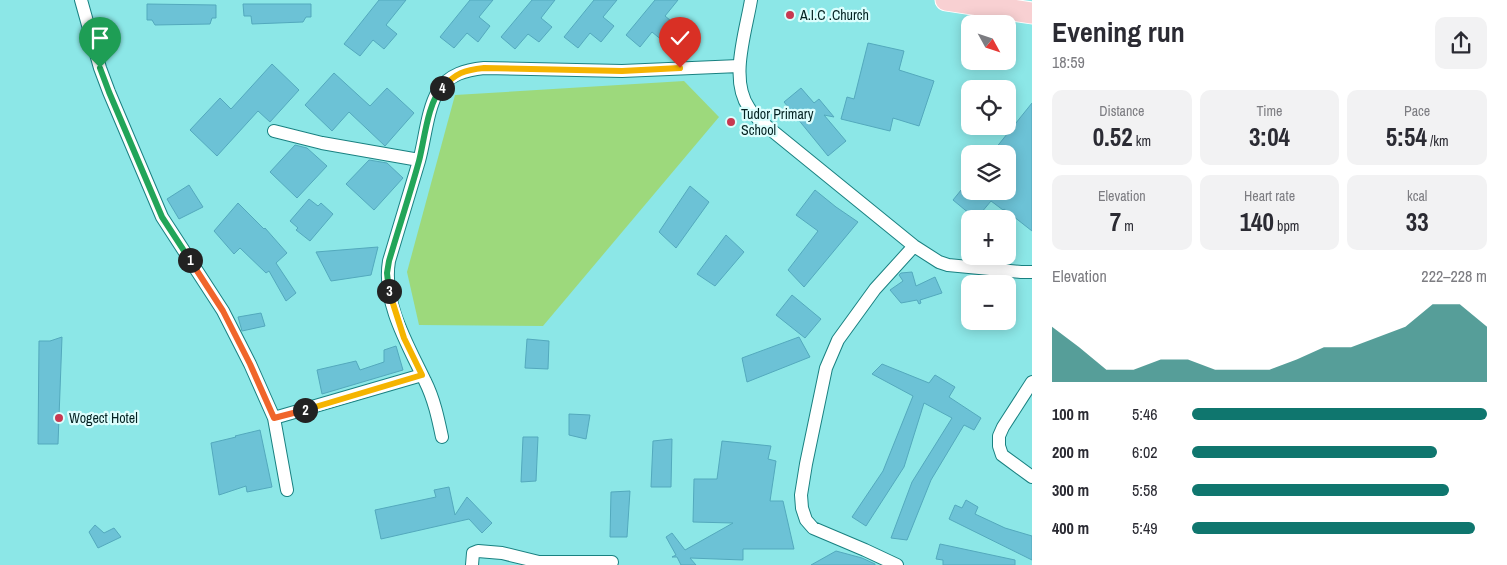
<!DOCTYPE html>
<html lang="en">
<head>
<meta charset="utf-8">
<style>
	body { margin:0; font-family:"Archivo Narrow",sans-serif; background:#f2f2f3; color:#2b2b33; height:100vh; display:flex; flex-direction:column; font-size:19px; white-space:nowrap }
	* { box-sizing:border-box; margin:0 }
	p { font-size:16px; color:#7c7c81 }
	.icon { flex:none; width:28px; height:28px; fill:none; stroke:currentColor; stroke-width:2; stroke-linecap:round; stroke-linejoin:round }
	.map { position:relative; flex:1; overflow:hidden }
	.sheet { display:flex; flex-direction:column; background:#fff; width:475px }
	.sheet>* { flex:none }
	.needle { width:32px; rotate:130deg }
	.controls { position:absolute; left:961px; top:15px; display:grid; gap:10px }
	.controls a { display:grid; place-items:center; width:55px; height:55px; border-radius:10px; background:#fff; box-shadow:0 2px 12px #0003; font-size:25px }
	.pin { position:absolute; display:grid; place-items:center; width:42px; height:42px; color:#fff; margin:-51px -21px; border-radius:50% 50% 50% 0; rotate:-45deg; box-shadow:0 0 5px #0007 }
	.pin .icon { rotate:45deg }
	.km { position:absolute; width:25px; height:25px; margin:-12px; border-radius:50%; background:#222; color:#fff; font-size:14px; line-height:25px; text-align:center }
	.round { display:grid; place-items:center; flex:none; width:52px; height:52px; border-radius:10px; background:#f2f2f3 }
	.overview { display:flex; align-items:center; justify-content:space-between; height:85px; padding:0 20px }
	h1 { font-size:28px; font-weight:800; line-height:38px }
	.stats { display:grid; grid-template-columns:repeat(3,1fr); gap:8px; height:85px; padding:5px 20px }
	.stats div { display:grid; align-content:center; border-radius:10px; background:#f2f2f3; text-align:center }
	.stats b { font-size:25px; font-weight:800 }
	.stats small { font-size:14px; font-weight:400 }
	.stats p { font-size:14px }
	.chart { height:140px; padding:10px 20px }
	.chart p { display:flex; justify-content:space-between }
	.chart svg { width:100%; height:90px; margin-top:5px; fill:#0f766e; opacity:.7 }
	ul { padding:0 20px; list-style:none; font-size:16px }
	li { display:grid; grid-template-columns:80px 60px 1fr; align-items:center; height:38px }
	li i { height:12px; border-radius:6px; background:#0f766e }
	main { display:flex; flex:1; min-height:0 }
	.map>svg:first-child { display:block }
</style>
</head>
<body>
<main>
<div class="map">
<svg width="1032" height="565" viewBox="0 0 1032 565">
	<rect width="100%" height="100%" fill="#8ce7e7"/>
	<path fill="#9dd97c" d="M 684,81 L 719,117 L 543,326 L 419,325 L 407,272 L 455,95 Z"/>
	<path fill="#6cc2d6" stroke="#53a9bd" d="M 379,0 L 406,0 L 386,25 L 397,34 L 384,49 L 373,40 L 360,56 L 344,44 Z
		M 470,0 L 493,0 L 479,17 L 490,26 L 478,42 L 467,33 L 454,48 L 440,37 Z
		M 532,0 L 555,0 L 541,18 L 552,27 L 539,42 L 528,34 L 515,49 L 501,37 Z
		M 594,0 L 617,0 L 603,17 L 614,26 L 601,42 L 590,33 L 578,48 L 564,37 Z
		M 655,0 L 678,0 L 665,16 L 676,25 L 663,41 L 652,32 L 640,47 L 626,35 Z
		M 147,4 L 216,5 L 216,18 L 212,18 L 210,24 L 155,25 L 152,20 L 147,20 Z
		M 243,4 L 311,4 L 311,17 L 306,17 L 303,22 L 252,24 L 251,16 L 244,16 Z
		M 868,43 L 904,51 L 899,70 L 934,81 L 919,126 L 893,118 L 890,131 L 841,119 L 847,97 L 854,99 Z
		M 272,64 L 299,90 L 270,122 L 258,111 L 217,156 L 190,130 L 220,98 L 231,109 Z
		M 334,73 L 370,106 L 387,88 L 414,113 L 385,146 L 349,112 L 332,131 L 305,105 Z
		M 801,88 L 814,103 L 819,99 L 834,117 L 824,115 L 846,141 L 828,156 L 784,102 Z
		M 1032,103 L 1032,231 L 1004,209 L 1003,210 L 991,201 L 976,219 L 953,200 L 970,179 L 970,191 L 1008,191 L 1008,154 L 991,154 Z
		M 295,145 L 307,148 L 327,166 L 297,198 L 270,172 Z
		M 369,160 L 387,163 L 403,178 L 374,210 L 346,184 Z
		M 189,185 L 203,207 L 179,219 L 167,199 Z
		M 690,186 L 709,202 L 676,248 L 659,232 Z
		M 815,190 L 836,207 L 858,222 L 804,287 L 788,270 L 818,231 L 796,215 Z
		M 309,199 L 318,206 L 321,203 L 333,214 L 310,241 L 296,230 L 298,228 L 290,221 Z
		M 238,203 L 264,229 L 265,228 L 287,253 L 276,263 L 296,293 L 286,301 L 269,271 L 266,273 L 240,248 L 234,254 L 214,231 Z
		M 726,235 L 744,252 L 715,286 L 697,274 Z
		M 378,247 L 371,275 L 331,281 L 316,252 Z
		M 912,272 L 916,286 L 935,277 L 942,293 L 920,300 L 921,303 L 919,304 L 917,300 L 901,303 L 890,290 L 903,281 L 899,275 L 901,273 Z
		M 792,295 L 821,319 L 805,338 L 776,315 Z
		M 261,313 L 265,326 L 242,331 L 238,317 Z
		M 62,337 L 58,444 L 38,444 L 39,341 L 50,341 Z
		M 799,337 L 810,357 L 747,382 L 742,358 Z
		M 527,339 L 549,341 L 548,369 L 525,368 Z
		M 396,346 L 403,370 L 322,394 L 317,370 L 356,361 L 360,370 L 384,362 L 384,350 Z
		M 882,364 L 929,383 L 935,375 L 955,387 L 949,397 L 981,418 L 974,430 L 964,425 L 931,480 L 907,540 L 891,538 L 912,482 L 952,418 L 924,403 L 904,467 L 866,526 L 852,517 L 883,471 L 913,396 L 872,374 Z
		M 569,414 L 590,415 L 586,439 L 569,435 Z
		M 260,430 L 272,487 L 247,492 L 246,486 L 219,495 L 211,443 L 236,437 L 235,436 Z
		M 523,437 L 538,437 L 536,481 L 521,482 Z
		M 672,439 L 671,487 L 651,487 L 653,441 Z
		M 722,441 L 771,446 L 768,459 L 776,461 L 770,501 L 783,501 L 794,549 L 743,549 L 743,560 L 690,558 L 696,565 L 681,565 L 677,557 L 672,557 L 676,555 L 666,537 L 672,533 L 685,550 L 733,523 L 693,522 L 694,479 L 717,479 Z
		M 449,487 L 455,515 L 467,497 L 492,523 L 482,533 L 469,519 L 381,539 L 375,510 L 436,497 L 434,490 Z
		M 630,491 L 627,537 L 610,537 L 611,492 Z
		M 966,500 L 978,507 L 975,514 L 1005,528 L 1032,536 L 1032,560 L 949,519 L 955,505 L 962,508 Z
		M 95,525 L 104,533 L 114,528 L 121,537 L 98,548 L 89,532 Z
		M 940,544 L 1015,560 L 1015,565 L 943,565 L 943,560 L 936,559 Z
		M 836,551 L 862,558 L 875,564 L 875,565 L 811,565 Z"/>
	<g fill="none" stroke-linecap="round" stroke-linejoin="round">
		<g stroke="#198181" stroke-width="14">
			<path id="minor" d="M 81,0 L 100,68 L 109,92 L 162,217 L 223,311 L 250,364 L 274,418 L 287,490
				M 751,0 C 746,31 729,80 749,108 C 751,112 756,116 759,120 L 914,246 L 939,262 L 948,265 L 1021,272 L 1032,272
				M 274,131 L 322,143 L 419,160
				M 1032,382 L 1003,427 L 999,436 L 999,446 L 1002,455 L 1032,477
				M 274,418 L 422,375
				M 442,437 C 438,418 434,399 425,381 C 408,345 382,302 389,261 C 399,228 409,195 419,161 C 425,140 427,110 438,91 C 449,74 466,70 484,68 L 622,71 L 739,66
				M 472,565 L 473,553 L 478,551 L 502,553 L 539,562 L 612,562
				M 897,565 L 865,550 L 813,528 L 806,520 L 802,508 L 801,495 L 806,464 L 826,368 L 838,340 L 875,289 L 914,246"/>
		</g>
		<g stroke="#fff" stroke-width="23">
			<path id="trunk" d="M 946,0 L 1032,13"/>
		</g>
		<use href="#minor" stroke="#fff" stroke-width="12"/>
		<use href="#trunk" stroke="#f8d0d2" stroke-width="21"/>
	</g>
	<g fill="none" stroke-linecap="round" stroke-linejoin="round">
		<g stroke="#fff" stroke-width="10">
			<path id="split-1" d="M 100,68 L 109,92 L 162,217 L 190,260"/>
		</g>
		<g stroke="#fff" stroke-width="10">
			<path id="split-2" d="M 190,260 L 223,311 L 250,364 L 274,418 L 305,410"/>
		</g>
		<g stroke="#fff" stroke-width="10">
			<path id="split-3" d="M 305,410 L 422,375 L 404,338 L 389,291"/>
		</g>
		<g stroke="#fff" stroke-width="10">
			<path id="split-4" d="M 389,291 L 387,273 L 389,261 C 399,227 410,194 419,161 C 424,142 428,101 442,88"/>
		</g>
		<g stroke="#fff" stroke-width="10">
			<path id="split-5" d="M 442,88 C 456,73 464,70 484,68 L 622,71 L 680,68"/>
		</g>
		<use href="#split-1" stroke="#22a559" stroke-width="6"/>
		<use href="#split-2" stroke="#f0652b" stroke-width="6"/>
		<use href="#split-3" stroke="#f5b400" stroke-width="6"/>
		<use href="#split-4" stroke="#22a559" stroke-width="6"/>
		<use href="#split-5" stroke="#f5b400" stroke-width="6"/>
	</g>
	<g fill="#c83851" stroke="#dcfefd" stroke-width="2">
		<circle cx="790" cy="15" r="5"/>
		<circle cx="731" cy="122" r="5"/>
		<circle cx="59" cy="418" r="5"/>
	</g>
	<g text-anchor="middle" stroke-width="4.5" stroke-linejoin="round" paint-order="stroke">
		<g font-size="14" fill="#042222" stroke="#dcfefd" text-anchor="start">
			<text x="800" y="20">A.I.C .Church</text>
			<text x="741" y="119">Tudor Primary<tspan x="741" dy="16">School</tspan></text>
			<text x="69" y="423">Wogect Hotel</text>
		</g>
	</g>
</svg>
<div class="controls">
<a><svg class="needle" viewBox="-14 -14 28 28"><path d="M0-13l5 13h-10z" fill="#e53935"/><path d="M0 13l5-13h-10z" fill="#7c7c81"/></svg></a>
<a><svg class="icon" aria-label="locate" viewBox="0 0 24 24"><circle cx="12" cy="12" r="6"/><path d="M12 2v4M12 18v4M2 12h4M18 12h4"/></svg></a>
<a><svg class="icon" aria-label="layers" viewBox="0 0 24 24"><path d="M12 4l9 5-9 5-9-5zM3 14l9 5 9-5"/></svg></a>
<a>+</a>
<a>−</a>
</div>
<div class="pin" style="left:100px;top:68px;background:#1e9e55"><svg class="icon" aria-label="arrive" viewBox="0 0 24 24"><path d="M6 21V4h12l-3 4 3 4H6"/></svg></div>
<div class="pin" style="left:680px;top:68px;background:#d93025"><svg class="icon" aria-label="check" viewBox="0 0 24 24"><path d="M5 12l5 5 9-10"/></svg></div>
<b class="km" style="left:190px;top:260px">1</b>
<b class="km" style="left:305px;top:410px">2</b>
<b class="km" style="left:389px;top:291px">3</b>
<b class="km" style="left:442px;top:88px">4</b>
</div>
<section class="sheet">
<div class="overview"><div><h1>Evening run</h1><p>18:59</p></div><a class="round"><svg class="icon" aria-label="share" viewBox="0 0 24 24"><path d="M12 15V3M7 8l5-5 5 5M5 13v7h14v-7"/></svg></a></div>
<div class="stats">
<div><p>Distance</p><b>0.52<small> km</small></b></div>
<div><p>Time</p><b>3:04</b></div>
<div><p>Pace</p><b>5:54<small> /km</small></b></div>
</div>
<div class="stats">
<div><p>Elevation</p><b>7<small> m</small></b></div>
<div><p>Heart rate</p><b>140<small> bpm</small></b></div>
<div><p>kcal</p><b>33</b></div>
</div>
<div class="chart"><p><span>Elevation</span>222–228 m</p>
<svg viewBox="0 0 160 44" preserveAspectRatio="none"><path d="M0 44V17L10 27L20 38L30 38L40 33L50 33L60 38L70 38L80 38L90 33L100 27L110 27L120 22L130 17L140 6L150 6L160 17V44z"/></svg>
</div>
<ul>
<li><b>100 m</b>5:46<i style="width:100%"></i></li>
<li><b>200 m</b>6:02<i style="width:83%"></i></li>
<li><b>300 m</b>5:58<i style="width:87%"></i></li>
<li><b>400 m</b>5:49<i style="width:96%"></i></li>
</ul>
</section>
</main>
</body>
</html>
